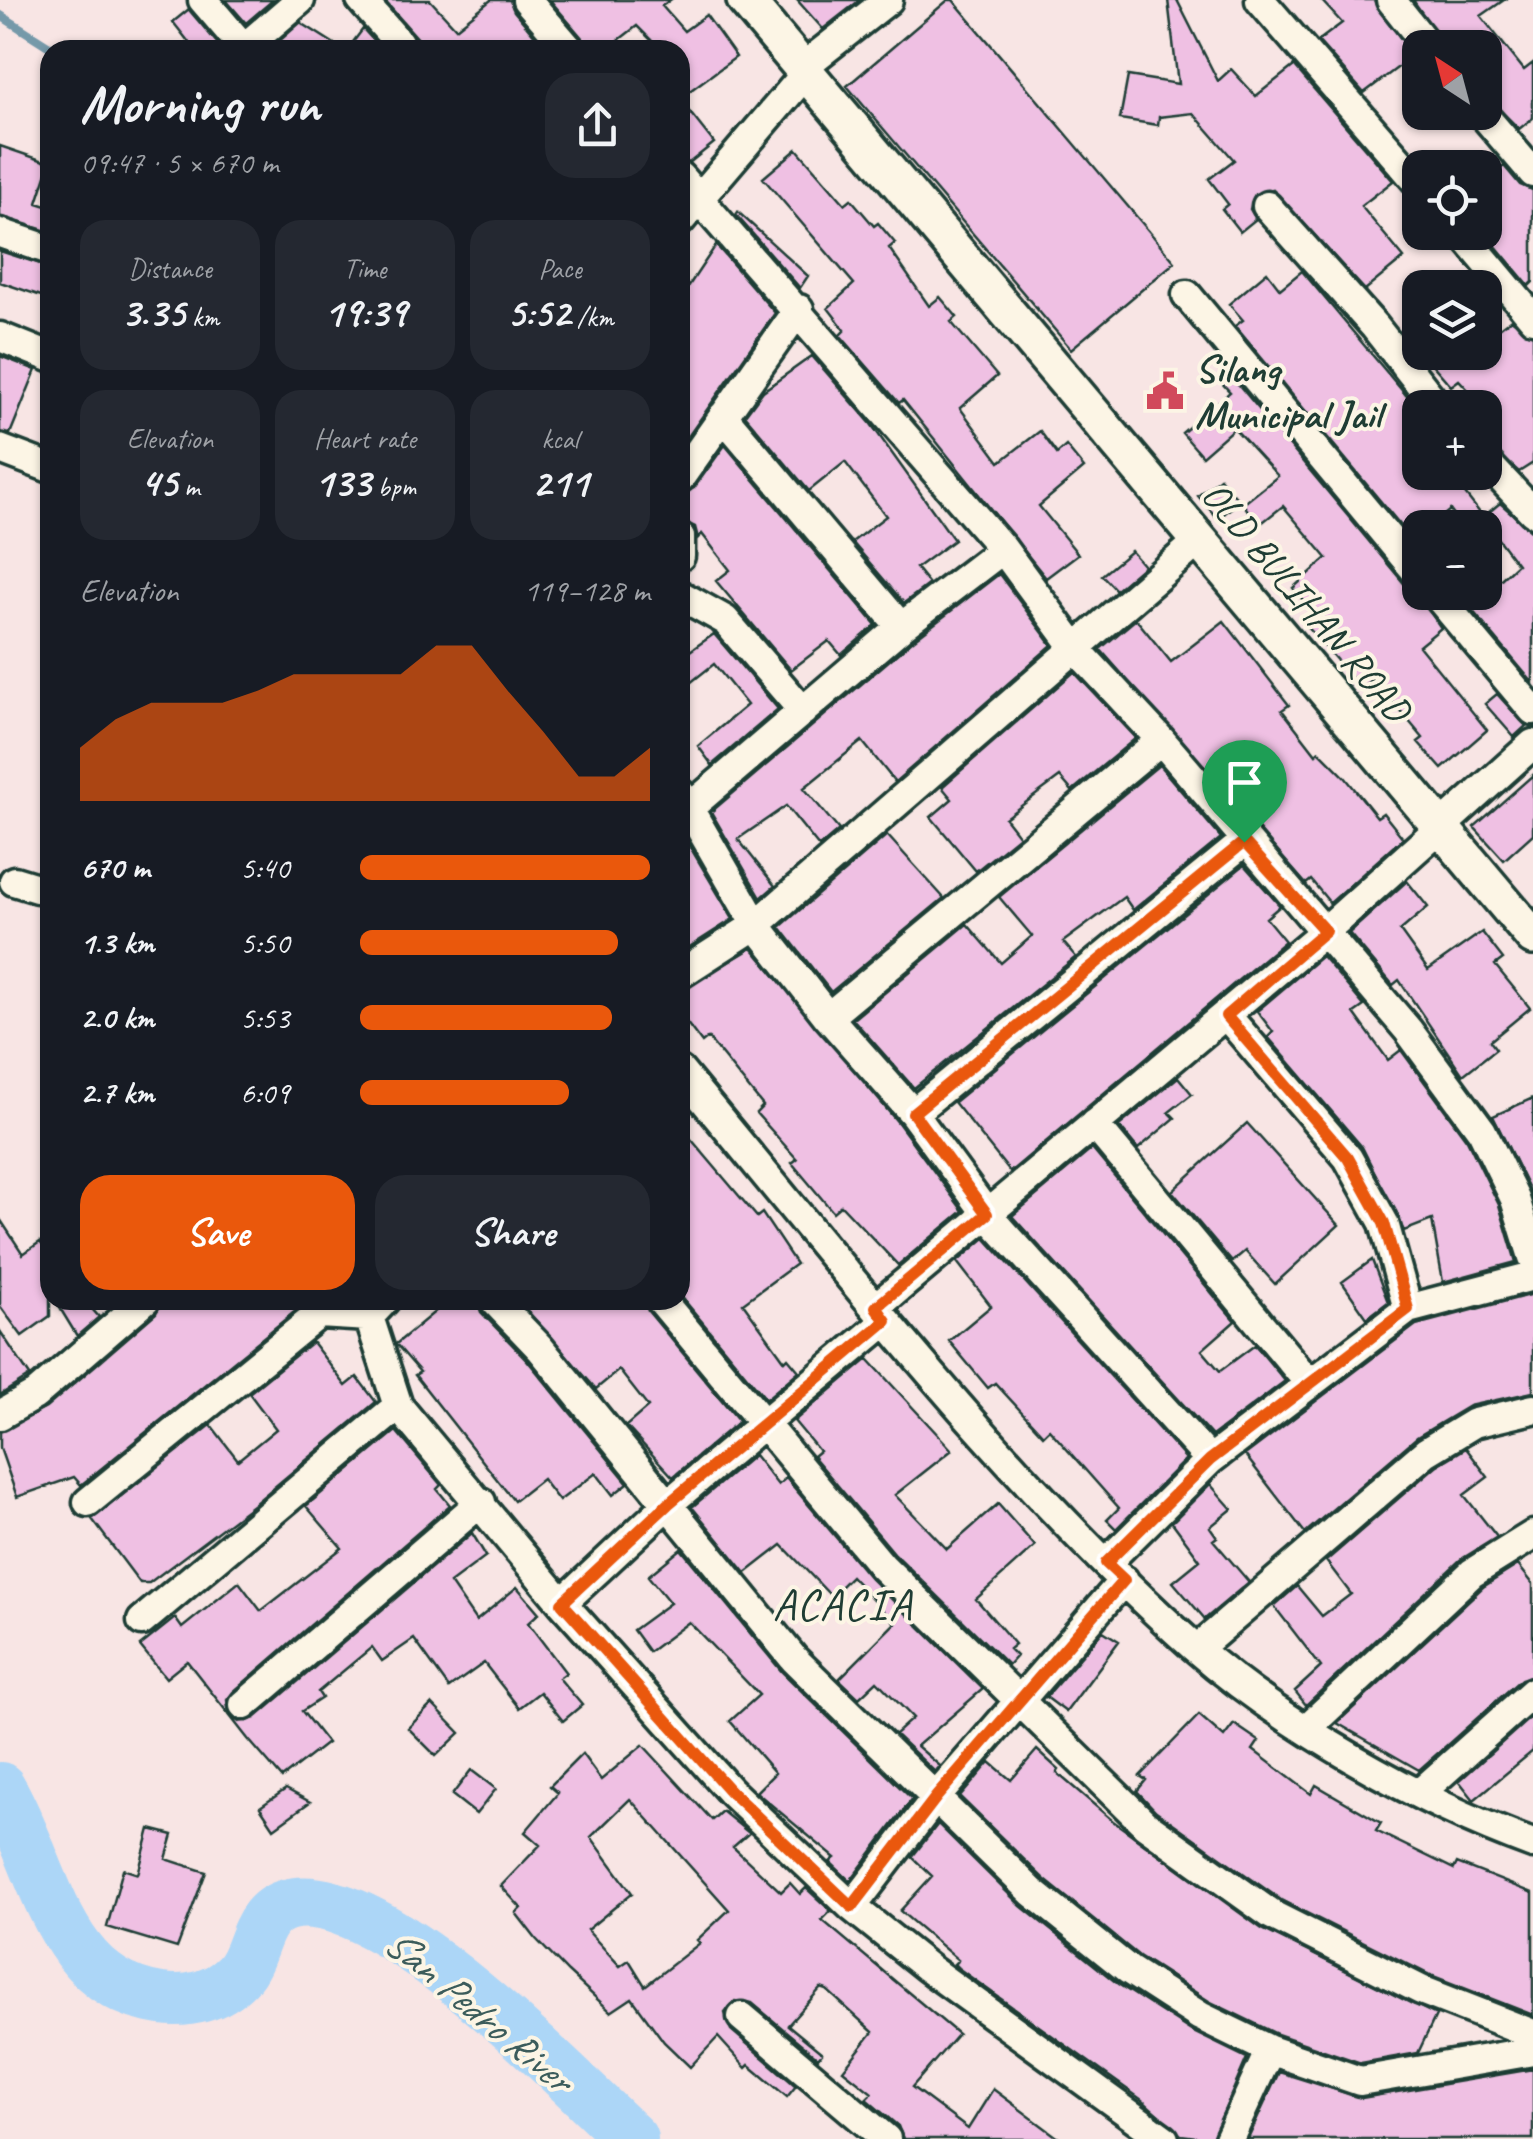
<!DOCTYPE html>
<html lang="en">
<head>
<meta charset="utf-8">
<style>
	body { margin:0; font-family:Caveat,sans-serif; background:#242831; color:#f1f3f6; height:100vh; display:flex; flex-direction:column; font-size:38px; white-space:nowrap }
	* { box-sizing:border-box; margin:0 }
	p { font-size:32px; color:#9ea1a6 }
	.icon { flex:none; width:55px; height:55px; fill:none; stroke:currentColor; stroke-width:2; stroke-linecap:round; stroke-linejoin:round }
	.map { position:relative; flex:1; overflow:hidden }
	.details { position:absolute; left:40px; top:40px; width:650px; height:1270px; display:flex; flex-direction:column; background:#171b24; border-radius:30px; box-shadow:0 2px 8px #0004 }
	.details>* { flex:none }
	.needle { width:65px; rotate:324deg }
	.fabs { position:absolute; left:1402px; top:30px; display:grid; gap:20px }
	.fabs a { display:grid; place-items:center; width:100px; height:100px; border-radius:20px; background:#171b24; box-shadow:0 2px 8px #0004; font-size:50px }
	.pin { position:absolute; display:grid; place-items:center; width:85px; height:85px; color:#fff; margin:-102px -42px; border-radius:50% 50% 50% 0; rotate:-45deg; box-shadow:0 0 10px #0007 }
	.pin .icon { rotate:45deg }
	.round { display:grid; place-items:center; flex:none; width:105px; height:105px; border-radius:30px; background:#242831 }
	.summary { display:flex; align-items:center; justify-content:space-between; height:170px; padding:0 40px }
	h1 { font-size:55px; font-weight:700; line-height:75px }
	.stats { display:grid; grid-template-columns:repeat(3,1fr); gap:15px; height:170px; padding:10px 40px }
	.stats div { display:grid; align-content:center; border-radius:25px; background:#242831; text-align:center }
	.stats b { font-size:42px; font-weight:700 }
	.stats small { font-size:28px; font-weight:400 }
	.stats p { font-size:28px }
	.chart { height:280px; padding:20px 40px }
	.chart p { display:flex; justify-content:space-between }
	.chart svg { width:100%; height:180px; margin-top:10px; fill:#ea580c; opacity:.7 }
	.primary-button { display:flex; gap:20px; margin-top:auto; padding:20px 40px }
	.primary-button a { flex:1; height:115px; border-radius:30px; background:#ea580c; color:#fff; font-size:40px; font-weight:700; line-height:115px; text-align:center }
	.primary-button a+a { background:#242831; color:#f1f3f6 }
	ul { padding:0 40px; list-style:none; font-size:32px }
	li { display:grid; grid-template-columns:160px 120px 1fr; align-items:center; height:75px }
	li i { height:25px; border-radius:12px; background:#ea580c }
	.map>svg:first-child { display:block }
</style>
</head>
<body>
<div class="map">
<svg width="1533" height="2139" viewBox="0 0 1533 2139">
	<rect width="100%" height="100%" fill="#f8e5e4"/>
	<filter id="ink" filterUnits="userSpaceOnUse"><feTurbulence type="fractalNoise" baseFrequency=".01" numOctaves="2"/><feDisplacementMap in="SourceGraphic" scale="20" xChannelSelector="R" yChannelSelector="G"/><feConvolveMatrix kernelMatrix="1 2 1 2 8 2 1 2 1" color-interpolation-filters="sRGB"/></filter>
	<g filter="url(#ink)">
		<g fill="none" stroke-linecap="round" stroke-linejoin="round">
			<path stroke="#7499a9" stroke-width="9" d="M 0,15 L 55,50"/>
			<path stroke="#acd6f7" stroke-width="52" d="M 0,1788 C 47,1868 55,1984 161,1999 C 188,2003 217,1996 237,1975 C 259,1952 251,1909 296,1903 C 389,1892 564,2077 632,2139"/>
		</g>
		<path fill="#efc0e3" stroke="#1f3d34" stroke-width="2.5" fill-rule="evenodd" d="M 226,0 L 273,0 L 246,23 Z
			M 384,0 L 430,0 L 456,28 L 491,0 L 510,0 L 514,11 L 547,50 L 428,50 Z
			M 550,0 L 670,0 L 662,6 L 684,31 L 706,15 L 736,57 L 680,98 L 680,50 L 661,50 L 637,26 L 606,50 L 587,50 L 583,39 Z
			M 797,0 L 860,0 L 823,29 Z
			M 948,0 L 953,0 L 1175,262 L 1071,349 L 847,86 Z
			M 1168,0 L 1177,0 L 1218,81 L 1231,69 L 1256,96 L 1294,66 L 1393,181 L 1361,206 L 1404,258 L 1365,290 L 1273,190 L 1255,194 L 1250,209 L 1256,219 L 1240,232 L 1222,209 L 1228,204 L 1209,179 L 1234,160 L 1193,113 L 1159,117 L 1158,125 L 1120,119 L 1128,76 L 1178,84 Z
			M 1321,0 L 1374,0 L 1413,56 L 1364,93 L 1318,41 L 1342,23 Z
			M 1413,0 L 1504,0 L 1481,16 L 1524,70 L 1533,63 L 1533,118 L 1519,129 L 1485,95 L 1485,48 L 1446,48 Z
			M 189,9 L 190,11 L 223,50 L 195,50 L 173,22 Z
			M 301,22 L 303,24 L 344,50 L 269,50 Z
			M 363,29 L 382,50 L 347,50 Z
			M 680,100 L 714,143 L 689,163 L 680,160 Z
			M 0,146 L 50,163 L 37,203 L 50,207 L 50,232 L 0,216 Z
			M 797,149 L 845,204 L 851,199 L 874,226 L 878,223 L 895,243 L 889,248 L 929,306 L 940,297 L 957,317 L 951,322 L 997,376 L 960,408 L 1000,462 L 1040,431 L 1057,454 L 1066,446 L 1084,468 L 1039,506 L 1078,554 L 1046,578 L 903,400 L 899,403 L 840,335 L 845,330 L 828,308 L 854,284 L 763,178 Z
			M 1504,166 L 1520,185 L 1533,190 L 1533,282 L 1529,286 L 1485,233 L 1485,180 Z
			M 738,212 L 808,276 L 800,288 L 736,215 Z
			M 716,245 L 775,313 L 680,448 L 680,299 Z
			M 0,251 L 50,267 L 50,299 L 0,282 Z
			M 1302,271 L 1420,412 L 1420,472 L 1448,472 L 1480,513 L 1462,527 L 1450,510 L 1428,528 L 1420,528 L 1412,539 L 1235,326 L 1243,320 L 1229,304 L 1267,272 L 1280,289 Z
			M 1511,319 L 1533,335 L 1533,463 L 1519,472 L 1485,442 L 1485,431 L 1495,422 L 1485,408 L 1459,380 L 1451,386 L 1432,364 L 1440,357 L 1436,352 L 1485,352 L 1485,339 Z
			M 0,356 L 36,370 L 10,434 L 0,432 Z
			M 812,356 L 871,424 L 954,540 L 916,568 L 929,584 L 904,603 L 852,542 L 886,516 L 845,462 L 809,491 L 745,415 L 763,391 Z
			M 1228,372 L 1407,587 L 1417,593 L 1441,628 L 1419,646 L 1487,730 L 1442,769 L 1418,742 L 1423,738 L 1373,678 L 1361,688 L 1306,625 L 1316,616 L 1293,588 L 1327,558 L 1283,506 L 1259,525 L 1243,504 L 1278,476 L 1234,428 L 1202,456 L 1182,433 L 1230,392 L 1219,380 Z
			M 725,445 L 876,625 L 841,655 L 829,641 L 791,670 L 716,581 L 730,570 L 702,534 L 698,538 L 695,527 L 680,520 L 680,495 L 694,488 Z
			M 1220,478 L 1239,501 L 1218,519 L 1198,496 Z
			M 1500,503 L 1533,532 L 1533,683 L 1457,592 L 1487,592 L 1517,564 L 1482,518 Z
			M 1131,551 L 1144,566 L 1116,590 L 1102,575 Z
			M 999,574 L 1052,645 L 895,782 L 862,741 L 804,788 L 839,830 L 819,847 L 786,806 L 738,839 L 775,886 L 761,898 L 711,812 L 912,641 Z
			M 1136,619 L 1171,662 L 1224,621 L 1289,705 L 1282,710 L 1316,754 L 1319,751 L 1345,777 L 1377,817 L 1383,813 L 1403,838 L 1330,903 L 1311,880 L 1306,884 L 1100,649 Z
			M 714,634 L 778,709 L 712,765 L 698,746 L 747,705 L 714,664 L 680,691 L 680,658 Z
			M 1074,672 L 1136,738 L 1072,791 L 1060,777 L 1005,818 L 1019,836 L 976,871 L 931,817 L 952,799 L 942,787 Z
			M 1497,694 L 1526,726 L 1514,737 L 1485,704 Z
			M 1159,765 L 1221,838 L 1133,910 L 1124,897 L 1063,942 L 1076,957 L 914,1088 L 853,1019 L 967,924 L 1001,963 L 1032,936 L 999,897 Z
			M 1533,775 L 1533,834 L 1504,860 L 1474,827 Z
			M 680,830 L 733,919 L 680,953 Z
			M 887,835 L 944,898 L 831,992 L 780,927 Z
			M 1244,865 L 1280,906 L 1266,918 L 1285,941 L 1010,1172 L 954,1102 Z
			M 1407,881 L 1428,907 L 1400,931 L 1428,970 L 1482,932 L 1503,959 L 1495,965 L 1530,1008 L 1490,1041 L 1496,1049 L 1463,1075 L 1399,980 L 1393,985 L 1349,933 Z
			M 752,948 L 899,1124 L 963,1211 L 898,1265 L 841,1205 L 833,1212 L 792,1163 L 797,1159 L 756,1113 L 763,1106 L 708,1038 L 702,1043 L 680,1014 L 680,991 Z
			M 1322,956 L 1364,1006 L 1354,1013 L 1388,1060 L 1401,1050 L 1467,1140 L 1499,1205 L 1516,1262 L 1443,1282 L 1432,1220 L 1404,1231 L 1362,1147 L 1268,1037 L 1273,1032 L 1257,1011 Z
			M 1178,1077 L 1192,1094 L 1169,1112 L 1175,1118 L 1138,1149 L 1119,1126 Z
			M 1533,1098 L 1533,1198 L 1493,1116 Z
			M 1247,1123 L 1339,1225 L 1275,1284 L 1245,1251 L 1232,1262 L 1172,1191 Z
			M 680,1126 L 757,1217 L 762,1213 L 796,1264 L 743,1303 L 785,1361 L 788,1358 L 799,1371 L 766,1399 L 680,1295 Z
			M 1092,1149 L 1235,1321 L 1202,1350 L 1220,1371 L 1255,1345 L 1285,1381 L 1212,1436 L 1012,1216 Z
			M 0,1219 L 23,1254 L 40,1242 L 50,1255 L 50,1316 L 22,1336 L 0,1306 Z
			M 985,1238 L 1186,1459 L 1116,1529 L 1107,1520 L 1119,1508 L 1049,1429 L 1043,1435 L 995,1383 L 988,1388 L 949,1341 L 991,1306 L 957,1262 Z
			M 1372,1260 L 1388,1302 L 1367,1318 L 1342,1282 Z
			M 1533,1294 L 1533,1392 L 1469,1406 L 1417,1437 L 1305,1533 L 1245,1455 L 1416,1325 Z
			M 55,1300 L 84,1300 L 99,1317 L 77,1336 Z
			M 162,1300 L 309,1300 L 81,1485 L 74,1477 L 17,1497 L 0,1448 L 0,1432 L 46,1408 L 156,1313 Z
			M 449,1300 L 477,1300 L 481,1312 L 527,1360 L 628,1483 L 613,1495 L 596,1473 L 559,1501 L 542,1479 L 514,1501 L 415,1375 L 420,1372 L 396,1344 Z
			M 518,1300 L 644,1300 L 648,1311 L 739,1421 L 673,1477 L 626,1426 L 648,1407 L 619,1370 L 596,1389 Z
			M 0,1331 L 30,1376 L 0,1395 Z
			M 312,1342 L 346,1386 L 357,1377 L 376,1402 L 254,1504 L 149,1583 L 140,1583 L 92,1519 L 211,1425 L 238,1460 L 276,1429 L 249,1393 Z
			M 868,1359 L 952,1450 L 895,1495 L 947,1549 L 998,1504 L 1035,1546 L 976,1599 L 1015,1644 L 1009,1649 L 1016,1656 L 1008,1665 L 895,1554 L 813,1456 L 819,1451 L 794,1421 Z
			M 396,1431 L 441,1485 L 437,1489 L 450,1505 L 233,1692 L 227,1700 L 230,1716 L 239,1722 L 255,1718 L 472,1533 L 486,1556 L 450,1583 L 476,1621 L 517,1587 L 539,1613 L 528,1623 L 566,1673 L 559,1678 L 582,1705 L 563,1721 L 540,1692 L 519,1708 L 484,1663 L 449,1688 L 414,1639 L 382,1661 L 372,1647 L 318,1692 L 322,1698 L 302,1711 L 327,1743 L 282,1778 L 248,1739 L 187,1661 L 166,1678 L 140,1646 L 175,1618 L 182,1628 L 239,1582 L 261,1611 L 342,1548 L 306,1506 Z
			M 1466,1448 L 1488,1477 L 1464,1495 L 1497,1537 L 1460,1560 L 1306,1705 L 1295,1691 L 1321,1667 L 1274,1606 L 1297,1586 L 1322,1616 L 1351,1594 L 1326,1561 L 1436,1466 Z
			M 754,1455 L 778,1485 L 786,1478 L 870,1578 L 983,1689 L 917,1746 L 940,1766 L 935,1772 L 895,1734 L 913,1718 L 877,1681 L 859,1698 L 839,1679 L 895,1623 L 851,1576 L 831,1596 L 782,1545 L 746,1573 L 692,1507 Z
			M 1210,1484 L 1232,1509 L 1210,1527 L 1217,1537 L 1213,1540 L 1249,1582 L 1205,1619 L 1173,1582 L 1200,1560 L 1172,1522 Z
			M 681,1549 L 782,1672 L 912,1799 L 850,1881 L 830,1862 L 835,1858 L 756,1792 L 775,1773 L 730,1721 L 759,1695 L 689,1622 L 649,1652 L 633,1630 L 670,1603 L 648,1576 Z
			M 1518,1565 L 1533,1584 L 1533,1675 L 1521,1679 L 1419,1770 L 1337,1723 L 1483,1587 Z
			M 1103,1631 L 1119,1641 L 1066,1712 L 1046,1697 Z
			M 432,1704 L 460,1733 L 436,1756 L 408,1728 Z
			M 1199,1715 L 1224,1737 L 1234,1724 L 1259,1741 L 1253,1750 L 1311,1794 L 1316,1785 L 1381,1823 L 1376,1831 L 1454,1869 L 1457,1863 L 1533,1893 L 1533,2015 L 1428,1974 L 1281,1900 L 1156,1811 L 1137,1791 L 1146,1780 L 1140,1776 Z
			M 1533,1715 L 1533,1751 L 1474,1800 L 1459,1781 Z
			M 643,1745 L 712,1820 L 722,1811 L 749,1833 L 733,1847 L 781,1892 L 790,1883 L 800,1894 L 806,1888 L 831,1911 L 822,1920 L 958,2034 L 912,2087 L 968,2129 L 993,2089 L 1060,2139 L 903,2139 L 898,2126 L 866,2099 L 872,2093 L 843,2070 L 873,2032 L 827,1990 L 821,1988 L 788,2025 L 822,2053 L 818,2058 L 752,2003 L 735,2001 L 725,2013 L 731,2030 L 796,2086 L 787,2097 L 749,2065 L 746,2068 L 718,2037 L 690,2067 L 664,2042 L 632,1998 L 611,2012 L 568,1972 L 536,1939 L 516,1913 L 521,1908 L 501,1886 L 540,1845 L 525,1832 L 558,1793 L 550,1786 L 582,1754 L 601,1780 ZM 630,1799 L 729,1910 L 697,1940 L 700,1943 L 645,1986 L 629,1960 L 620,1966 L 587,1930 L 632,1893 L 591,1837 Z
			M 1037,1750 L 1059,1770 L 1057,1773 L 1113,1821 L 1262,1929 L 1436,2015 L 1418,2053 L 1361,2063 L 1277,2034 L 1209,2001 L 1139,1956 L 1044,1879 L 960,1797 L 990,1762 L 1011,1780 Z
			M 471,1770 L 496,1789 L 476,1814 L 452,1795 Z
			M 286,1789 L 310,1802 L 274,1828 L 260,1807 Z
			M 938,1824 L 1021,1906 L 1118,1984 L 1191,2031 L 1247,2058 L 1212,2139 L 1181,2135 L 1142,2100 L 958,1968 L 954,1964 L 958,1960 L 900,1911 L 932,1876 L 912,1857 Z
			M 150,1829 L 173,1835 L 166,1859 L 206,1872 L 177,1948 L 107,1927 L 123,1869 L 138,1874 Z
			M 1533,2069 L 1533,2139 L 1248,2139 L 1279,2072 L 1362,2098 Z"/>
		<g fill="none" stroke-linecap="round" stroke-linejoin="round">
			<g stroke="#1f3d34" stroke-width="35">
				<path id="minor" d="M 203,0 L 244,48 L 300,0
					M 361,0 L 398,42
					M 527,0 L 570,50
					M 1260,0 L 1420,185
					M 1391,0 L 1429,48
					M 804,66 L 888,0
					M 1481,112 L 1533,173
					M 680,177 L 1003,549 L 1077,650 L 1161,740 L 1408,1030 L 1482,1131 L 1515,1199 L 1533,1257
					M 1267,206 L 1375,327 L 1439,408
					M 680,221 L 807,72
					M 1461,232 L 1533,318
					M 0,233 L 50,250
					M 1187,295 L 1420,576
					M 0,337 L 50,357
					M 723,416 L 901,627
					M 0,449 L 50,468
					M 1485,461 L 1533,512
					M 680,478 L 799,309
					M 680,537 L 680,556
					M 1434,592 L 1533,710
					M 680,595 L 725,620 L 803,711
					M 680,793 L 756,925 L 828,1017 L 913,1113 L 987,1214 L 1210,1460
					M 688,809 L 901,627 L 1003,549
					M 14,881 L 37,888 L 50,886
					M 680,974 L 756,925 L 1200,540
					M 1226,1015 L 1348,1158 L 1384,1223 L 1408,1309
					M 828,1017 L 1161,740
					M 680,1071 C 844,1268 1002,1476 1194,1647 C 1283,1725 1422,1804 1533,1844
					M 913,1113 L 1244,842
					M 1094,1124 L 1310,1384
					M 385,1300 L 369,1317 L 398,1406 L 562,1603 L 730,1791 L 852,1907 L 928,1968 L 1164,2139
					M 494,1300 L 540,1348 L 794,1659 L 1032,1892 L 1129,1970 L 1200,2016 L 1270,2050 L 1360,2081 L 1533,2051
					M 661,1300 L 882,1566 L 1145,1824 L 1272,1915 L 1421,1990 L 1533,2034
					M 876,1307 L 1325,931 L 1533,744
					M 0,1415 L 35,1395 L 145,1300
					M 88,1502 L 319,1314 L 369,1317
					M 1106,1563 L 1210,1460 L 1408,1309 L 1533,1276
					M 562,1603 L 668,1504 L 886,1321
					M 142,1621 L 398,1406
					M 1197,1649 L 1426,1452 L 1474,1423 L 1533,1409
					M 244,1705 L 481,1502
					M 1307,1728 L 1472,1573 L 1533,1535
					M 1420,1793 L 1533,1692
					M 852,1907 L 937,1796 L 1124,1580
					M 742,2017 L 886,2139
					M 1229,2139 L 1270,2050"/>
			</g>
			<g stroke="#1f3d34" stroke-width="42">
				<path id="tertiary" d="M 745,0 L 1533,937"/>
			</g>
			<use href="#minor" stroke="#fcf5e5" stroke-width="28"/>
			<use href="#tertiary" stroke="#fcf5e5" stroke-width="35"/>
		</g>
	</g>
	<g fill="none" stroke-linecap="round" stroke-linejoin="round" filter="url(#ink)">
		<g stroke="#fff" stroke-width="20">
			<path id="route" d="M 1244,842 L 1325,931 L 1226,1016 L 1348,1158 L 1384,1223 L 1408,1309 L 1210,1460 L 1106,1563 L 1124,1580 L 937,1796 L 852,1907 L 730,1791 L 562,1603 L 668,1504 L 886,1321 L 876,1307 L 987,1214 L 913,1113 Z"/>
		</g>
		<use href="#route" stroke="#ea580c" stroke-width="12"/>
	</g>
	<defs>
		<g id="civic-bare" transform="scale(3)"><path d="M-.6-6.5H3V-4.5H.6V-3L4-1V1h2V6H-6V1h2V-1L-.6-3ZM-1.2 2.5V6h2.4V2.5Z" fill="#d1495b" stroke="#fcf5e5" stroke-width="2.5" paint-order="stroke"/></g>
	</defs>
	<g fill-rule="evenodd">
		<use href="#civic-bare" x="1165" y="391"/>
	</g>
	<g text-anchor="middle" stroke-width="8" stroke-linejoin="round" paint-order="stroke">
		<g font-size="40" font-weight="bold" fill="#1f3d34" stroke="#fcf5e5" text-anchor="start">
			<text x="1195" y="382">Silang<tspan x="1195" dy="46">Municipal Jail</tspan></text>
		</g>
		<g font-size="40" fill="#1f3d34" stroke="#fcf5e5">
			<text transform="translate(1307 601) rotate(50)" y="14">OLD BULIHAN ROAD</text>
		</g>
		<g font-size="42" font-style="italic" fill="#3b5c5b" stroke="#fcf5e5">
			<text transform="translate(479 2009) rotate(40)" y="15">San Pedro River</text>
		</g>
		<g font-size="45" letter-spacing="2.5" fill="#1f3d34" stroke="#fcf5e5">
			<text x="843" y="1619">ACACIA</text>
		</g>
	</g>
</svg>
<div class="fabs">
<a><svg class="needle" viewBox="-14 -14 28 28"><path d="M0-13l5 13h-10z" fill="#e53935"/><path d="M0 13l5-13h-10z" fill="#9ea1a6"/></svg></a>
<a><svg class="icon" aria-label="locate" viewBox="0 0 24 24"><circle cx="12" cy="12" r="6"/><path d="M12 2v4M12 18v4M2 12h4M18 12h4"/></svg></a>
<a><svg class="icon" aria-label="layers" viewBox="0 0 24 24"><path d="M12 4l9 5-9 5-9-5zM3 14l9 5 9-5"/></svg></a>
<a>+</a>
<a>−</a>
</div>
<div class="pin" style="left:1244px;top:842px;background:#1e9e55"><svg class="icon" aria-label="arrive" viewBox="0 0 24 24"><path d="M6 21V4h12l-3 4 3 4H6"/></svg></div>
<section class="details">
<div class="summary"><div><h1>Morning run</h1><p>09:47 · 5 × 670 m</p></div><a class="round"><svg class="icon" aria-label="share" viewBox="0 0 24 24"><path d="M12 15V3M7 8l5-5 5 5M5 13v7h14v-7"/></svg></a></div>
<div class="stats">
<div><p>Distance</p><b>3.35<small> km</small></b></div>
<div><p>Time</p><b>19:39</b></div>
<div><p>Pace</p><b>5:52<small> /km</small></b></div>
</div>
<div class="stats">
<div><p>Elevation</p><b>45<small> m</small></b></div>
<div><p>Heart rate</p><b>133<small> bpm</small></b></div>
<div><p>kcal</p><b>211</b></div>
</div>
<div class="chart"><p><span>Elevation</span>119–128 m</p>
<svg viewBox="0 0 160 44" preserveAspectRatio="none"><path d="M0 44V31L10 24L20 20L30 20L40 20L50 17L60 13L70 13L80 13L90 13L100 6L110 6L120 17L130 27L140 38L150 38L160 31V44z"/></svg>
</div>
<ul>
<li><b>670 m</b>5:40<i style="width:100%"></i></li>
<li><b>1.3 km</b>5:50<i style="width:89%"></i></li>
<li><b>2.0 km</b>5:53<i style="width:87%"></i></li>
<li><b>2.7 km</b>6:09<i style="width:72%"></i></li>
</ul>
<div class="primary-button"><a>Save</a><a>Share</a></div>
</section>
</div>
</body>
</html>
